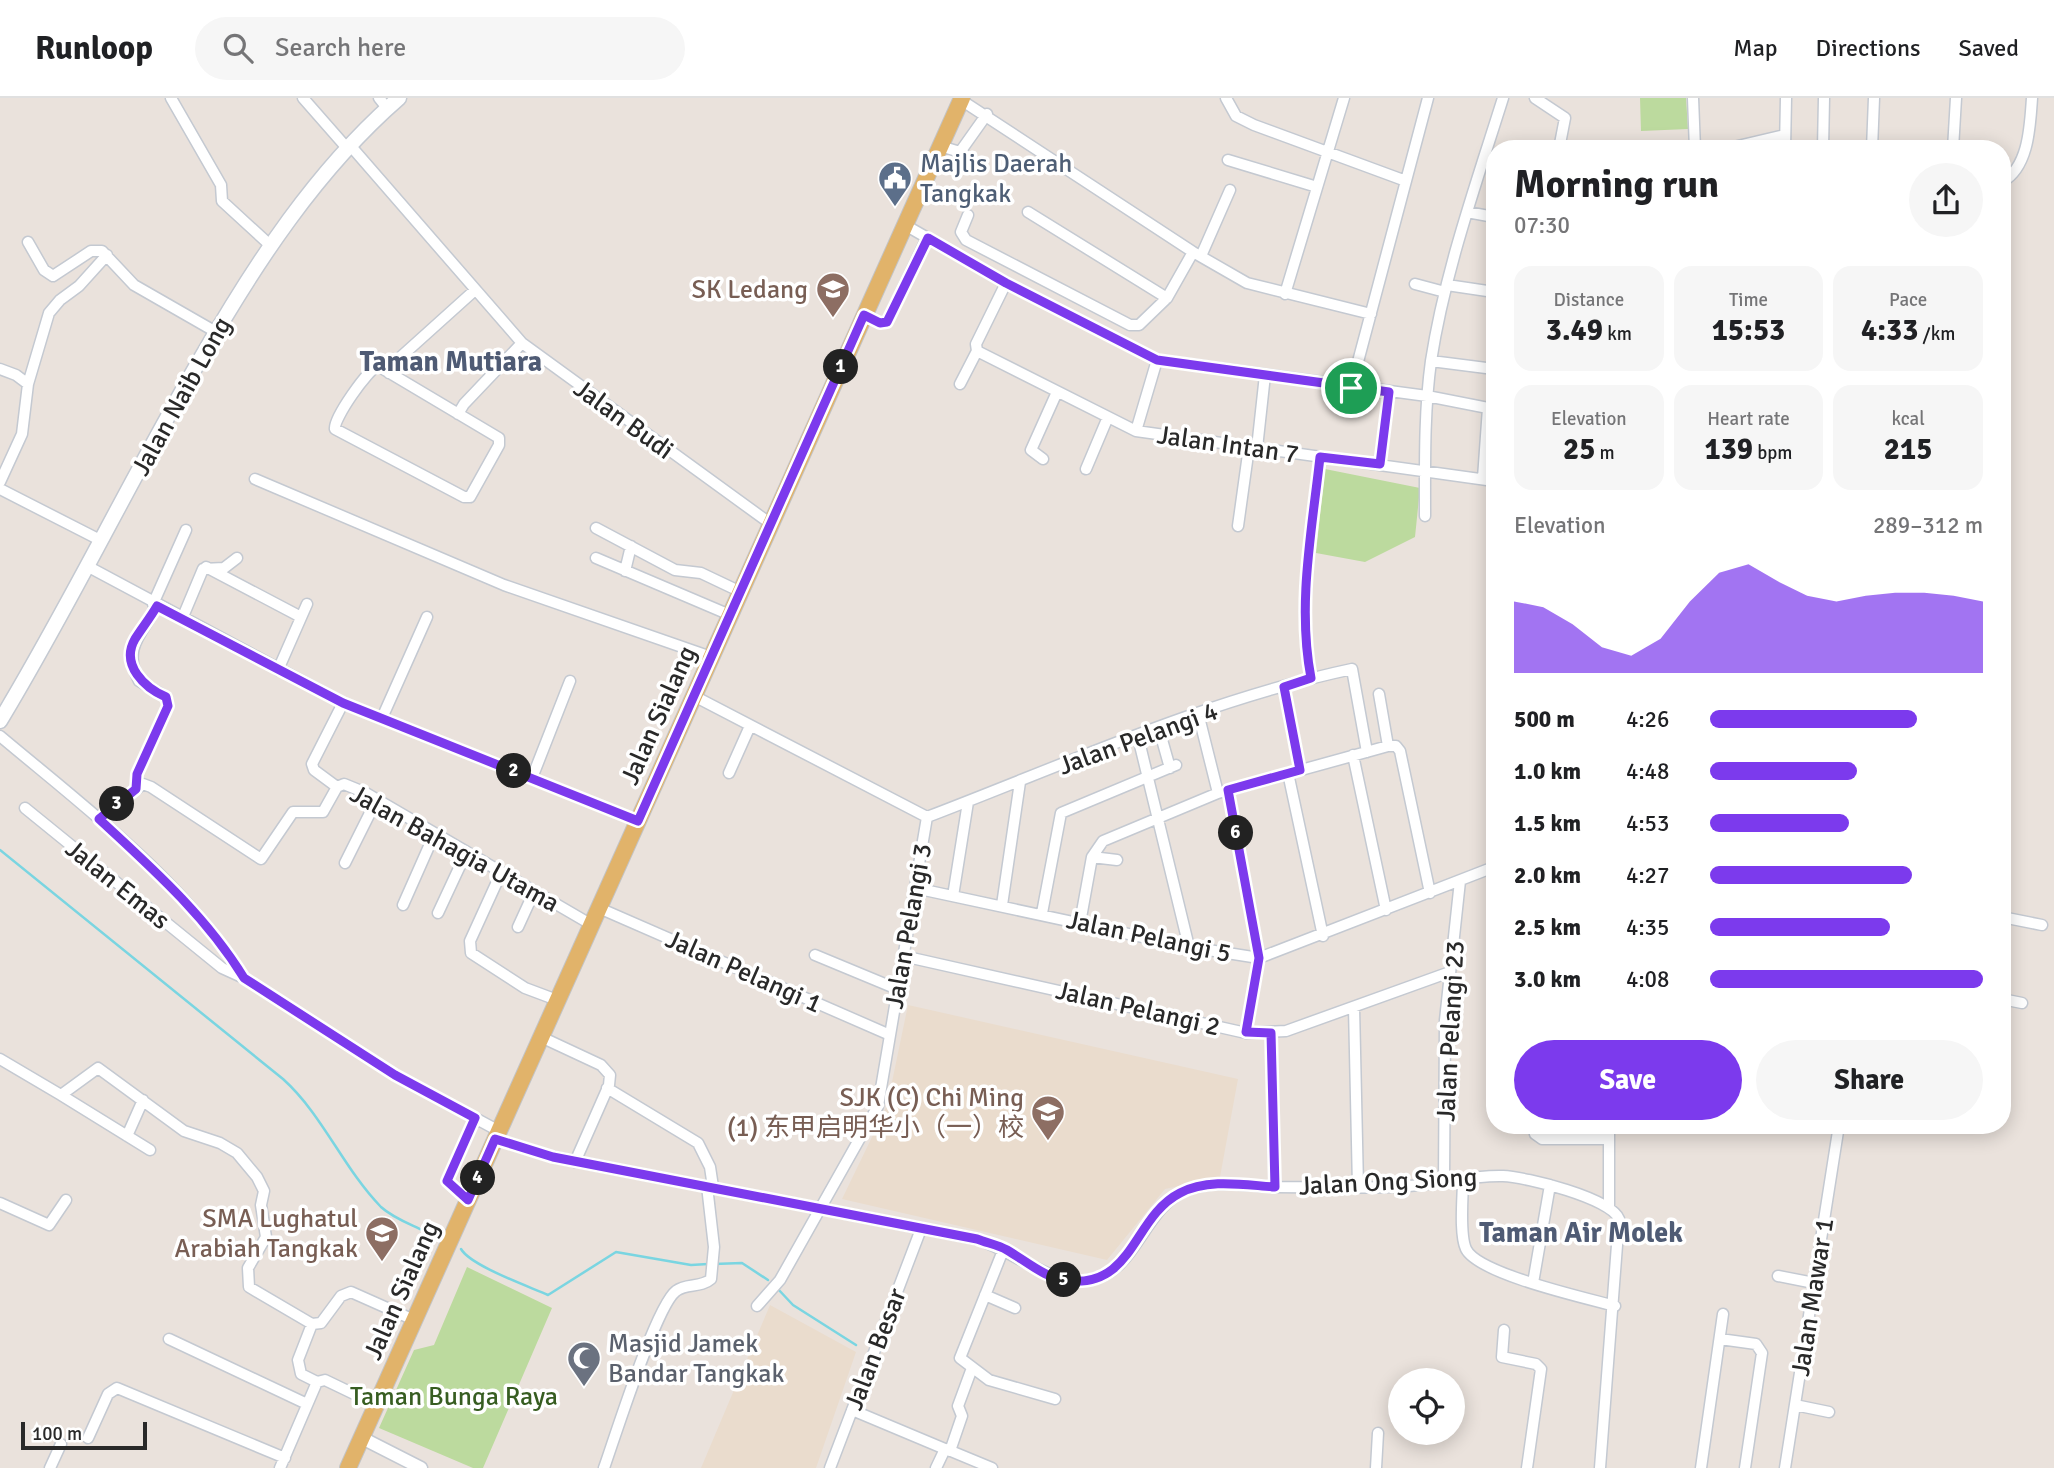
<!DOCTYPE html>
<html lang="en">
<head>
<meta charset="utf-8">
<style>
	body { margin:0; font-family:Signika,"Noto Sans SC",sans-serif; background:#f6f6f6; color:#202124; height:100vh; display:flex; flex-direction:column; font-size:26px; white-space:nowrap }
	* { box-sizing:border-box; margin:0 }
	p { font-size:23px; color:#757577 }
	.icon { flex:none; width:38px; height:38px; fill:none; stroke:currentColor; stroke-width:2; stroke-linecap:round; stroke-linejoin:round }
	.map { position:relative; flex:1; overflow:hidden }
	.sheet { position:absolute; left:1486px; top:42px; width:525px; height:994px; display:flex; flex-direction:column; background:#fff; border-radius:28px; box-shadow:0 4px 18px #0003 }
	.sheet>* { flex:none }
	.fabs { position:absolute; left:1388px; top:1270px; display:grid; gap:14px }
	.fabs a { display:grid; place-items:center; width:77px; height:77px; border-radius:50%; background:#fff; box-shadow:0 4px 18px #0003; font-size:35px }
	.scale { position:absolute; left:21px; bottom:18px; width:126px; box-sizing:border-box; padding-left:7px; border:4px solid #292929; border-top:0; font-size:19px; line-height:24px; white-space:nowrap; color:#292929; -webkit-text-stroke:5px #fff; paint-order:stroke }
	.pin { position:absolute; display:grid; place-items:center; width:60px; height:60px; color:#fff; margin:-30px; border:4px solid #fff; border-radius:50%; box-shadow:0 2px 7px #0007 }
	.km { position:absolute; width:35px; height:35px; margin:-18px; border-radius:50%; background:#222; color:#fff; font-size:19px; line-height:35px; text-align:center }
	.round { display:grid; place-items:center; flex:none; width:74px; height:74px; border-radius:37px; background:#f6f6f6 }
	.summary { display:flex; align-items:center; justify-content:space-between; height:119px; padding:0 28px }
	h1 { font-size:38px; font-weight:700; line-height:52px }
	.figures { display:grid; grid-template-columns:repeat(3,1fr); gap:10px; height:119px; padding:7px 28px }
	.figures div { display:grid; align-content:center; border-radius:18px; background:#f6f6f6; text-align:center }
	.figures b { font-size:30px; font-weight:700 }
	.figures small { font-size:19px; font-weight:400 }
	.figures p { font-size:19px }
	.chart { height:196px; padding:14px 28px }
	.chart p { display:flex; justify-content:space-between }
	.chart svg { width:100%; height:126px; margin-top:7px; fill:#7c3aed; opacity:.7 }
	.primary-button { display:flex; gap:14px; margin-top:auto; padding:14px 28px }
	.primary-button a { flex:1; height:80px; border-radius:42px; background:#7c3aed; color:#fff; font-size:28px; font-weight:700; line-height:80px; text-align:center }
	.primary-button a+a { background:#f6f6f6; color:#202124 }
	ul { padding:0 28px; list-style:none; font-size:23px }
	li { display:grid; grid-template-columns:112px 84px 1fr; align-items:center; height:52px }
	li i { height:18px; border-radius:9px; background:#7c3aed }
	header { display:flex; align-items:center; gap:42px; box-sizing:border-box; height:98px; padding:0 35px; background:#fff; border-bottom:2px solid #e0e0e0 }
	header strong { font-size:33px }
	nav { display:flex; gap:38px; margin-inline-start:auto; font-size:24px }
	.search { width:490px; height:63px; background:#f6f6f6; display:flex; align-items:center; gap:18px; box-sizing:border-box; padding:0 24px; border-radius:38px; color:#757577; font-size:26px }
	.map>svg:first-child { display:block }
</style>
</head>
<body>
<header>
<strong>Runloop</strong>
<div class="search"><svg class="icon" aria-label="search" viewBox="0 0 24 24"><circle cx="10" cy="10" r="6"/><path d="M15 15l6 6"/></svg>Search here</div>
<nav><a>Map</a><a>Directions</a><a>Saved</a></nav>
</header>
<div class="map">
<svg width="2054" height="1370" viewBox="0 0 2054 1370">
	<rect width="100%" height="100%" fill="#eae2dc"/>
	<path fill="#eadccd" d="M 908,907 L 1238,981 L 1220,1079 L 1165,1091 L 1107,1162 L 842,1101 L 887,1008 Z
		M 770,1207 L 856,1254 L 816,1370 L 701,1370 Z"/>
	<path fill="#bcda9e" d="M 1640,0 L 1686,0 L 1688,31 L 1641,33 Z
		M 1325,371 L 1420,390 L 1415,439 L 1365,464 L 1316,455 Z
		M 467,1169 L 552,1210 L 483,1370 L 473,1370 L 379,1330 L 414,1252 L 434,1247 Z"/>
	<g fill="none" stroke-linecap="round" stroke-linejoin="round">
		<path stroke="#7ad5e1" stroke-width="2.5" d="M 0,752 L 283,981 C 323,1017 343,1070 381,1109 C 393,1120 410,1126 424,1133
			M 461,1151 C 471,1168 528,1188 548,1197 L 616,1154 L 691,1167 L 708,1166
			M 714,1166 L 742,1165 L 768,1182
			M 777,1190 L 793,1207 L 856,1247"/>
		<g stroke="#c4c9d1" stroke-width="13">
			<path id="minor" d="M 171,0 L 221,87 L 222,103 L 271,148
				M 303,0 L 346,49
				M 379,0 L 387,10
				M 1226,0 L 1236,18 L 1254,27 L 1406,83
				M 1535,0 L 1565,20 L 1559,51
				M 1693,0 L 1695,51
				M 961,2 L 1193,154 L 1247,185 L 1371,216
				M 349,46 L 522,245 L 771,426
				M 940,48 L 960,54 L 987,16
				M 1725,51 L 1785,37
				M 1785,51 L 1786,0
				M 1823,51 L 1824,0
				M 1872,51 L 1874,0
				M 1953,51 L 1956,0
				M 1228,62 L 1317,89
				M 2002,84 C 2029,69 2030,28 2032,0
				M 1028,114 L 1167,200 L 1193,154
				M 1467,114 L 1494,119
				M 968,117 L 961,134 L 966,142 L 1130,227 L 1139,227 L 1167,200
				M 905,127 L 1006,185 L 1157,262 L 1427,298 L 1488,310
				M 28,144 L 44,172 L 53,178 L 91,153 L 102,153 L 134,187 L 216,234
				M 1201,158 L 1230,92
				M 1006,185 L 976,246 L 977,253 L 1136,333 L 1494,383
				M 1415,186 L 1445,194
				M 1447,187 L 1494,194
				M 1285,196 L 1344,0
				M 865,217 L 880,225 L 887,224 L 927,140
				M 1431,263 L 1494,271
				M 378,268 L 499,340 L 499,347 L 470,399 L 464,399 L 335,331 C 333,321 368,271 378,268 Z
				M 0,271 L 16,277 L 28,286
				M 389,275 L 395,264 L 475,192
				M 960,286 L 977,253
				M 1351,290 L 1428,0
				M 458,316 L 464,306 L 522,245
				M 1136,333 L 1157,262
				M 1257,350 L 1265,277
				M 1043,361 L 1031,352 L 1057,294
				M 1380,366 L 1389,294
				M 1086,371 L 1108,319
				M 1483,380 L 1488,310 L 1494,311
				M 255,381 L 504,487 L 711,559
				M 0,384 L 22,336 L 28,286 L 49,215 L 60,202 L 79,188 L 107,157
				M 0,391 L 100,442
				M 1425,418 C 1425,367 1424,314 1431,263 C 1445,173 1476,86 1503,0
				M 1238,428 L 1249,349
				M 596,430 L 675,472 L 701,475 L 741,494
				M 596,460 L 730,517
				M 87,468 L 343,605 L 638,723
				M 206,469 L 301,519
				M 625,473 L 631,448
				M 153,506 L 186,432
				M 182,521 L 203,471 L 224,470 L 237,460
				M 278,572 L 307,506
				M 1311,580 C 1297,507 1312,432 1320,359
				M 1284,589 L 1300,672
				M 1379,596 L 1388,648
				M 694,598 L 927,719
				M 1198,615 L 1218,695
				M 382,620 L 427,519
				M 1159,631 L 1170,670
				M 0,638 C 87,711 183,782 244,880
				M 1138,639 L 1189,849
				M 1353,657 L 1386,812
				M 729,675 L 750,628
				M 1288,675 L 1323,838
				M 532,680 L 570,583
				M 337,689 L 314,672 L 312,666 L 343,605
				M 136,690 L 137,676 L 168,608 L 166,599 L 139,583 C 122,550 142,536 157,508
				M 1228,692 L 1259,860 L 1246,935
				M 25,710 L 222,870 L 244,880 L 395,977 L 499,1033
				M 927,719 C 1066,666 1206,602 1352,571 L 1367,654
				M 99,721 L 143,686 L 151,689 L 261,761 L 293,714 L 323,714 L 337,689 L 344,686 L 366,695 L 592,827
				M 1092,759 L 1117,762
				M 345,765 L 376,703
				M 501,775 L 470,843 L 471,855 L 525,890 L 557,902
				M 915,790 L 1189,849 L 1259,860 L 1494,769
				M 953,798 L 968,704
				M 403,807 L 434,737
				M 1002,807 L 1020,684
				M 599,810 L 890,937
				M 438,815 L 466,755
				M 1042,815 L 1061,715 L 1176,667
				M 2002,819 L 2042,827
				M 1080,825 L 1092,759 L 1103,743 L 1218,695 L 1388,648 L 1396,648 L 1400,653 L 1430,795
				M 518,829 L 534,794
				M 815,857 L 897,891
				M 903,858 L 1246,935 L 1286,933 L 1450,874
				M 2002,901 L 2022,905
				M 1354,909 L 1358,1089
				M 1271,935 L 1275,1089
				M 541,939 L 601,967 L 610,977 L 609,987 L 575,1064
				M 0,961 L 61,997 L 98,970 L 184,1033 L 220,1045 L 237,1055 L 257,1079 L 264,1093 L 261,1107 L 266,1139 L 248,1170 L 249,1189 L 312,1226 L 321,1225 L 341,1198 L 351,1194 L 414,1222
				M 607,990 L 698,1045 L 710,1069 L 713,1089
				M 61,997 L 150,1052
				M 1533,1027 L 1535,1036 L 1542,1041 L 1609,1041
				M 1609,1027 L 1609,1109
				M 127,1038 L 143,1002
				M 495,1041 L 553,1059 L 977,1141 C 1013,1153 1052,1188 1089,1182 C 1137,1175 1143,1109 1187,1092 C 1215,1081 1247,1088 1276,1089 C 1320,1089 1365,1091 1409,1088 C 1440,1086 1472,1077 1503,1078 C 1526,1079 1611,1100 1619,1121 L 1600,1370
				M 1463,1081 C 1463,1098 1459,1136 1466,1151 C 1478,1176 1586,1200 1615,1208
				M 1444,1084 L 1445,922 L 1460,783
				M 468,1102 L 447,1083 L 475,1020
				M 0,1105 L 49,1127 L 66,1102
				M 1004,1150 L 960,1260 L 989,1282 L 1055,1301
				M 1778,1178 L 1814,1185
				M 1533,1185 L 1550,1087
				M 985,1197 L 1015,1210
				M 757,1208 L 780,1182 L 878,1008 L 927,719
				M 312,1226 L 298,1262 L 301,1276 L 317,1284
				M 1504,1232 L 1502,1259 L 1536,1266 L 1541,1271 L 1527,1370
				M 169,1241 L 307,1306
				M 1720,1241 L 1756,1246 L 1762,1255 L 1745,1370
				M 1795,1307 L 1829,1314
				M 852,1312 L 945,1351 L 936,1370
				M 88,1340 L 108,1296 L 117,1290 L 285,1360
				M 946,1351 L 992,1370
				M 950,1353 L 962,1318 L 958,1308 L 972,1270
				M 50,1370 L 61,1346
				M 280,1370 L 317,1284 L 325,1282 L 377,1307
				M 604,1370 C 615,1339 656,1208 676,1193 C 686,1185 701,1190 711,1181 L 714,1149 L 707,1088
				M 830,1370 L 921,1131
				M 1376,1370 L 1378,1335
				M 1701,1370 L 1723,1216
				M 1785,1370 L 1839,1027"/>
		</g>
		<g stroke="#c4c9d1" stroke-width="15">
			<path id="tertiary" d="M 362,1340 L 421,1370"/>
		</g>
		<g stroke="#c4c9d1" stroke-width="17">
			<path id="secondary" d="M 0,623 C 72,504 131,380 201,260 C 255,166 316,72 399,0"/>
		</g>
		<g stroke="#c3c3c3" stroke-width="18">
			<path id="primary" d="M 348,1370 L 962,0"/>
		</g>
		<use href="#minor" stroke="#fff" stroke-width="10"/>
		<use href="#tertiary" stroke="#fff" stroke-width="12"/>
		<use href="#secondary" stroke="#fff" stroke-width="14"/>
		<use href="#primary" stroke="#e1b36a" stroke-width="16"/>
	</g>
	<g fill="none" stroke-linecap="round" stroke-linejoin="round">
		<g stroke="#fff" stroke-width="14">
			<path id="route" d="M 928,140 L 1006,185 L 1157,262 L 1389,294 L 1380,366 L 1320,359 C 1312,432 1297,507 1311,580 L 1284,589 L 1300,672 L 1228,692 L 1259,860 L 1246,934 L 1271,935 L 1275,1089 C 1244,1087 1208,1080 1180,1095 C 1133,1119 1134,1189 1069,1183 C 1046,1181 1026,1163 1007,1152 C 998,1147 987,1145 977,1141 L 553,1059 L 495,1041 L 468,1102 L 447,1083 L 475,1020 L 395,977 L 244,880 C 206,818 152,770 99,721 L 136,691 L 137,676 L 168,608 L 166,599 C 145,590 120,567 135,541 C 142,530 150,520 157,508 L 343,605 L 638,723 L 864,217 L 880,225 L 887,224 Z"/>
		</g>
		<use href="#route" stroke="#7c3aed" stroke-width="9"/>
	</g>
	<defs>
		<g id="civic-pin" transform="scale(1.75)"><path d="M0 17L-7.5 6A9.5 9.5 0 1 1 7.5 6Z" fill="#5c6f8a" stroke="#fff"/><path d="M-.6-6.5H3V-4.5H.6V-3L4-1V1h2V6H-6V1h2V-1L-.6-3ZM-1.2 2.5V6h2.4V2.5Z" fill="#fff"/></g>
		<g id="school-pin" transform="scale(1.75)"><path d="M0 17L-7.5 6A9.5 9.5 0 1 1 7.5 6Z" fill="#8d6e63" stroke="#fff"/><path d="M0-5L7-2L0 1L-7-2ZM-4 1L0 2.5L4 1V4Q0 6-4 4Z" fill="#fff"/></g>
		<g id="mosque-pin" transform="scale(1.75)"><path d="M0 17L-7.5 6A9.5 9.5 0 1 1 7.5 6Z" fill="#6b7280" stroke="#fff"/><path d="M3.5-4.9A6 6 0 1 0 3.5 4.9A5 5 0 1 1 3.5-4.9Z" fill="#fff"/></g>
	</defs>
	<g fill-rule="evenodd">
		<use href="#civic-pin" x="895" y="80"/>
		<use href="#school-pin" x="833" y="191"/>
		<use href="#school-pin" x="1048" y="1014"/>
		<use href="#school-pin" x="382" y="1135"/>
		<use href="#mosque-pin" x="584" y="1260"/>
	</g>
	<g text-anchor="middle" stroke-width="7" stroke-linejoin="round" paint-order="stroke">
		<g font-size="26" fill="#4e5e75" stroke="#fff" text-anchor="start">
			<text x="920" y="74">Majlis Daerah<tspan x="920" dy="30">Tangkak</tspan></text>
		</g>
		<g font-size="26" fill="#785e54" stroke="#fff" text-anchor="end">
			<text x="808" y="200">SK Ledang</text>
			<text x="1024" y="1008">SJK (C) Chi Ming<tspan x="1024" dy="30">(1) 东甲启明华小（一）校</tspan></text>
			<text x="358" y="1129">SMA Lughatul<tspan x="358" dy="30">Arabiah Tangkak</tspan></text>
		</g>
		<g font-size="26" fill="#292929" stroke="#fff">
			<text transform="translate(181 298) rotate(-61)" y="9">Jalan Naib Long</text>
			<text transform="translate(624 321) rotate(36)" y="9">Jalan Budi</text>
			<text transform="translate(1228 346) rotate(8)" y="9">Jalan Intan 7</text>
			<text transform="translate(658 617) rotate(-66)" y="9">Jalan Sialang</text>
			<text transform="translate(1138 640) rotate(-20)" y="9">Jalan Pelangi 4</text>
			<text transform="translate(455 750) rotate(29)" y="9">Jalan Bahagia Utama</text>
			<text transform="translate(118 786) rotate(39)" y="9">Jalan Emas</text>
			<text transform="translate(908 828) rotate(-80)" y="9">Jalan Pelangi 3</text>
			<text transform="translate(1149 838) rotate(12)" y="9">Jalan Pelangi 5</text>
			<text transform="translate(744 873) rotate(24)" y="9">Jalan Pelangi 1</text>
			<text transform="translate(1138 910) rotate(13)" y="9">Jalan Pelangi 2</text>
			<text transform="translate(1450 933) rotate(-87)" y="9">Jalan Pelangi 23</text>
			<text transform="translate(1388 1083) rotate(-3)" y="9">Jalan Ong Siong</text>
			<text transform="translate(401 1192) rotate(-66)" y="9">Jalan Sialang</text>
			<text transform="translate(1812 1199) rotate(-81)" y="9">Jalan Mawar 1</text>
			<text transform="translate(875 1251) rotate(-69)" y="9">Jalan Besar</text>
		</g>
		<g font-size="26" fill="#5b616d" stroke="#fff" text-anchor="start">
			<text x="608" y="1254">Masjid Jamek<tspan x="608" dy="30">Bandar Tangkak</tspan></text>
		</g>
		<g font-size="26" fill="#375d21" stroke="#fff">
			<text x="454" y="1307">Taman Bunga Raya</text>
		</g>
		<g font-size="28" font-weight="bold" fill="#4f5b74" stroke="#fff">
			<text x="451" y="273">Taman Mutiara</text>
			<text x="1581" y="1144">Taman Air Molek</text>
		</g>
	</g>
</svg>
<div class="fabs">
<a><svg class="icon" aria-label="locate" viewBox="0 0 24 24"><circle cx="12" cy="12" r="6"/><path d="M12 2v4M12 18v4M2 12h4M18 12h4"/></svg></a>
</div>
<div class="scale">100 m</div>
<div class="pin" style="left:1351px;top:290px;background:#1e9e55"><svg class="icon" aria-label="arrive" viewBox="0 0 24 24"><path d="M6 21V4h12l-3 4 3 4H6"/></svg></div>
<b class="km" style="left:841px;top:269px">1</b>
<b class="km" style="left:514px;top:673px">2</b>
<b class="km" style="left:117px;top:706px">3</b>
<b class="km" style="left:478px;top:1080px">4</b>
<b class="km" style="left:1064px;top:1182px">5</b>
<b class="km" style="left:1236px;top:735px">6</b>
<section class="sheet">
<div class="summary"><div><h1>Morning run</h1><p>07:30</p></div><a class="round"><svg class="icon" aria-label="share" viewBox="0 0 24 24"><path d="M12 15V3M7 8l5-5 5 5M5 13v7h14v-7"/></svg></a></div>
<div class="figures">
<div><p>Distance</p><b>3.49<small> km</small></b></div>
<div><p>Time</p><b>15:53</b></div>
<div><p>Pace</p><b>4:33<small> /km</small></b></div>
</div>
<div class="figures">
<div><p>Elevation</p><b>25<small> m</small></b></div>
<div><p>Heart rate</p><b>139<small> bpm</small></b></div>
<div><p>kcal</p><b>215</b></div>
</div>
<div class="chart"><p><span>Elevation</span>289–312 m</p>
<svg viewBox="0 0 160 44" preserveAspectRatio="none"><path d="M0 44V19L10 21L20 27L30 35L40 38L50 32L60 19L70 9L80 6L90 12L100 17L110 19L120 17L130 16L140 16L150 17L160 19V44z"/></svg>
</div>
<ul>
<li><b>500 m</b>4:26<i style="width:76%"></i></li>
<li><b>1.0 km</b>4:48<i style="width:54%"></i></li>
<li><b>1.5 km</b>4:53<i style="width:51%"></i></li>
<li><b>2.0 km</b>4:27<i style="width:74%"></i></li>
<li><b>2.5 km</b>4:35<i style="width:66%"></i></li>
<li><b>3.0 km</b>4:08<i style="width:100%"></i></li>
</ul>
<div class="primary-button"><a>Save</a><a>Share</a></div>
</section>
</div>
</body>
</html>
